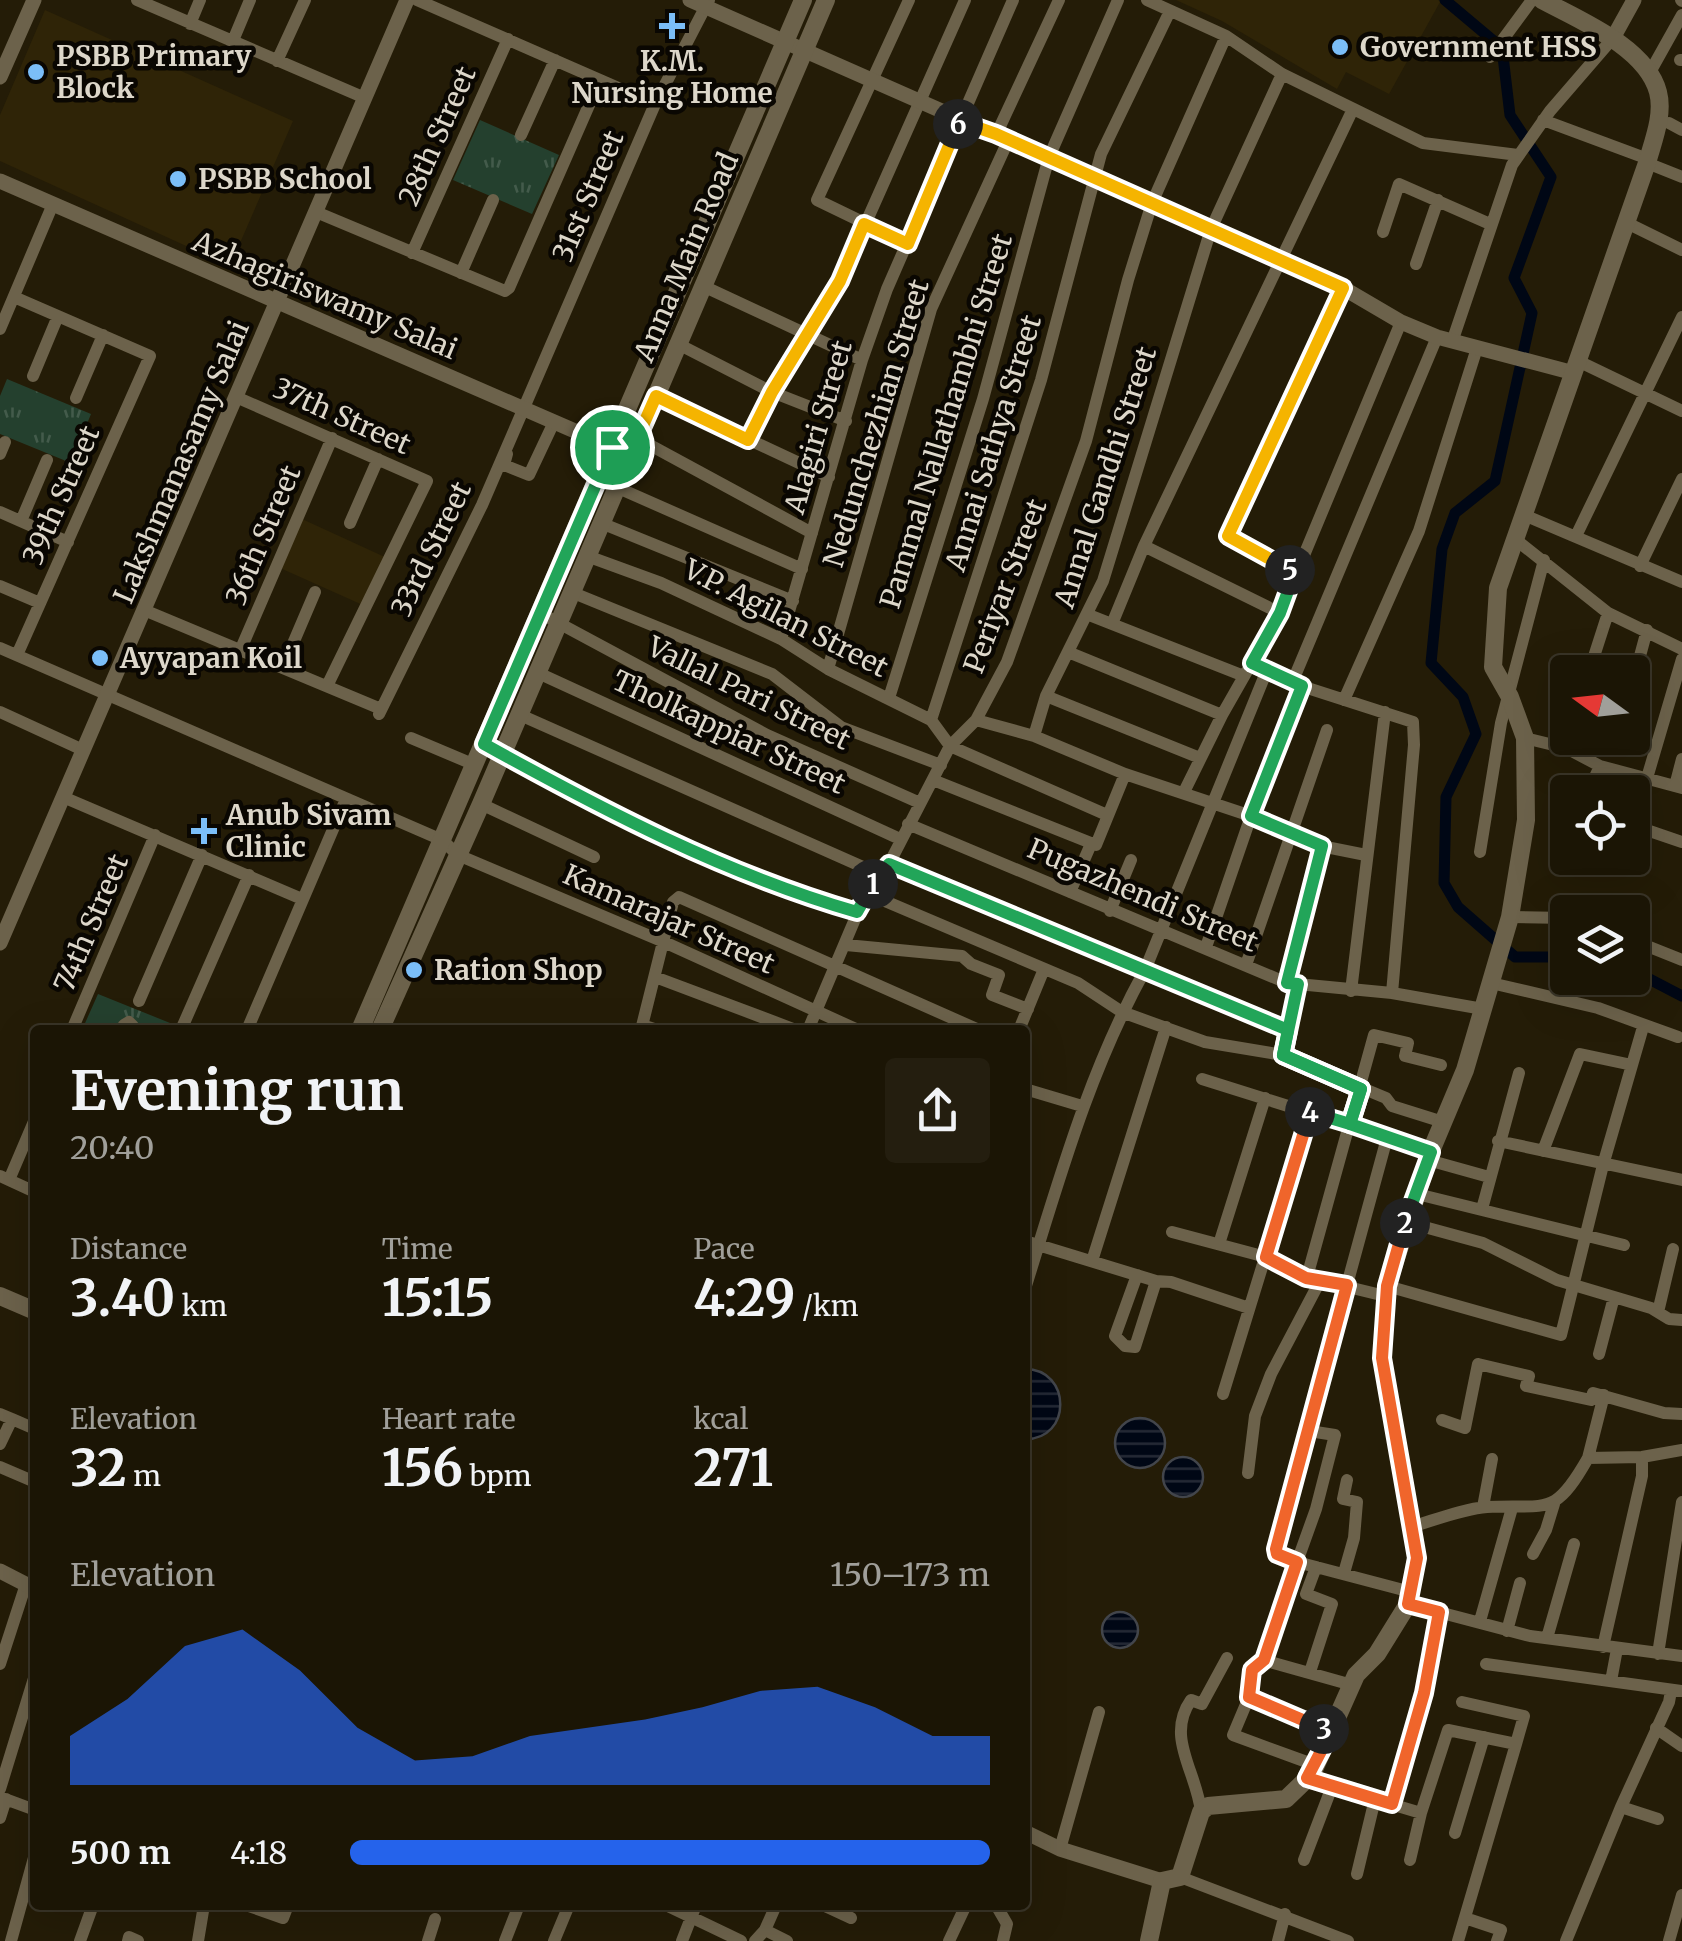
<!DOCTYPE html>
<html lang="en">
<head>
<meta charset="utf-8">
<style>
	body { margin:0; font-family:Merriweather,serif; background:#241e0f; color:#f1f3f6; height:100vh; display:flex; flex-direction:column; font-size:38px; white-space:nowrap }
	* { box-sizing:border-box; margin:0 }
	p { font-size:32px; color:#a09f9a }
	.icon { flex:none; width:55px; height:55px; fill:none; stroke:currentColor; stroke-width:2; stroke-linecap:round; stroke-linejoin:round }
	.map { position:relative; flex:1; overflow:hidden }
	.drawer { position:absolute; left:30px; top:1025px; width:1000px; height:885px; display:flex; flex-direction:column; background:#1b1505; border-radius:10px; box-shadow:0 10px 40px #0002,0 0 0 2px #393427 }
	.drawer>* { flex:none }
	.needle { width:65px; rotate:285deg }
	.buttons { position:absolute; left:1550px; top:655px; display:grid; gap:20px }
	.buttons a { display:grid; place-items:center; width:100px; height:100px; border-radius:10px; background:#1b1505; box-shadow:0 10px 40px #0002,0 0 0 2px #393427; font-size:50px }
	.pin { position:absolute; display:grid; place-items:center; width:85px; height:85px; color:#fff; margin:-42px; border:5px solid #fff; border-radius:50%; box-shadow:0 2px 10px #0007 }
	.km { position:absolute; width:50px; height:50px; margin:-25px; border-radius:50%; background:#222; color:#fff; font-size:28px; line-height:50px; text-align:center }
	.round { display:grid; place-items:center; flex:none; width:105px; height:105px; border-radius:10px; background:#241e0f }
	.summary { display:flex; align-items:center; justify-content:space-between; height:170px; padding:0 40px }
	h1 { font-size:55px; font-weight:700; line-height:75px }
	.figures { display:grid; grid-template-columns:repeat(3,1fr); gap:15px; height:170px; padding:10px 40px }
	.figures div { display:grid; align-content:center }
	.figures b { font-size:50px; font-weight:700 }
	.figures small { font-size:28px; font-weight:400 }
	.figures p { font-size:28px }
	.chart { height:280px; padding:20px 40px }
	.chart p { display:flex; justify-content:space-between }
	.chart svg { width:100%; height:180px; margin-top:10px; fill:#2563eb; opacity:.7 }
	ul { padding:0 40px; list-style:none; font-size:32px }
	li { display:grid; grid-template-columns:160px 120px 1fr; align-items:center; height:75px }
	li i { height:25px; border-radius:12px; background:#2563eb }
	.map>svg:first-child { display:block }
</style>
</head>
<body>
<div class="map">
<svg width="1682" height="1941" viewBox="0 0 1682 1941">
	<defs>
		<pattern id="park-tufts" width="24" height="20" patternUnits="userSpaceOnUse" patternTransform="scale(2.5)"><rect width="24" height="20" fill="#24402e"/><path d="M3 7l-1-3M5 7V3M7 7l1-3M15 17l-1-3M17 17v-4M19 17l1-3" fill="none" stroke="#435b4b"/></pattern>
		<pattern id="water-rules" width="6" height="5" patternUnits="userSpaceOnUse" patternTransform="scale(2.5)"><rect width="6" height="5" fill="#000715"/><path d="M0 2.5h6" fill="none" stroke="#252a36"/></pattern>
	</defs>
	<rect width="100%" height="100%" fill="#241c07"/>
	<path fill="#2f2407" d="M 1176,0 L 1438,0 L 1440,2 L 1389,94 L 1346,72 L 1337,89 L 1222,21 Z
		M 45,10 L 293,121 L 230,266 L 0,161 L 0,115 Z
		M 302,519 L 387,558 L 365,606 L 280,568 Z"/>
	<path fill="url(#park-tufts)" d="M 480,120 L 559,155 L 532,214 L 453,180 Z
		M 7,379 L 91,414 L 71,463 L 0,434 L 0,396 Z
		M 98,994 L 175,1025 L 173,1030 L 82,1030 Z"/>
	<path fill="url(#water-rules)" stroke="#42454b" stroke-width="2.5" d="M 1025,1369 C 1072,1369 1072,1440 1025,1439 Z
		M1115 1443a25 25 0 1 1 50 0a25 25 0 1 1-50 0Z
		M1163 1477a20 20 0 1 1 40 0a20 20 0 1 1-40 0Z
		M1102 1630a18 18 0 1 1 36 0a18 18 0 1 1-36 0Z"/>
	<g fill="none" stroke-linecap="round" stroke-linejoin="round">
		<path stroke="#000715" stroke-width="11" d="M 1445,0 L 1502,48 L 1510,115 L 1551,177 L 1514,278 L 1532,313 L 1495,481 L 1455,513 L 1442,549 L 1431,663 L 1463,697 L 1476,734 L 1446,797 L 1444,883 L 1458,907 L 1515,957 L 1568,957
			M 1632,970 L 1682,996"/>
		<path stroke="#6c624b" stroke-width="12" d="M 137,0 L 365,98
			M 417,0 L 655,104
			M 1147,0 L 1226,36 L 1282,74 L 1423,143 L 1518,155
			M 1681,0 L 1682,1
			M 190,24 L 200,0
			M 232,43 L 250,0
			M 1490,57 L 1532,0
			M 1680,60 L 1682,60
			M 277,61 L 305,0
			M 1649,74 L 1682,15
			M 1543,120 L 1648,159
			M 1669,123 L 1682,130
			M 521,135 L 555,60
			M 996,135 L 1059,0
			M 1647,163 L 1682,177
			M 316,212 L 505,291 L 509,288 L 600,80
			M 1625,222 L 1682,250
			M 1383,232 L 1399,184 L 1490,224
			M 908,244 L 817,200 L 909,0
			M 412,253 L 508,39
			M 1416,264 L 1438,200
			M 461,273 L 493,200
			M 703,286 L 862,360
			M 14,297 L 150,356 L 17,655
			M 0,329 L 53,204
			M 1452,342 L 1512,165 L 1550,111 L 1613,38
			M 678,344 L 772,392 L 846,421
			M 1578,361 L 1682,411
			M 33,376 L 58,316
			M 656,396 L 829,477
			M 236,397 L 427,481 L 327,686
			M 76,398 L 103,335
			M 637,438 L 812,533
			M 748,440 L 772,392 L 840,281 L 965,0
			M 0,454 L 5,442
			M 507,454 L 504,465 L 529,475 L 554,422
			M 616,487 L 802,569
			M 0,512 L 68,542
			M 1524,515 L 1682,582
			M 21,521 L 47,460
			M 350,523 L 378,459
			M 601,523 L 793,601
			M 1576,536 L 1682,317
			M 1515,539 L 1608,613 L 1682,649
			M 1144,546 L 1280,613
			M 587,556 L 661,583 L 781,639 L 828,669 L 931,720 L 950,746 L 1107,815
			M 1640,566 L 1682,479
			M 1295,572 L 1228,536 L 1343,288
			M 0,586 L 40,603
			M 571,592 L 772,674 L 841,727 L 941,765
			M 144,610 L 381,709
			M 540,613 L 767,735 L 920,803
			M 1089,615 L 1244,676
			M 1112,624 L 1144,546 L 1353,109
			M 781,639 L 862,360 L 887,289 L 1013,0
			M 0,648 L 442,840 L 458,855 L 664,942 L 858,1030
			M 240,651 L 332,438
			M 1068,652 L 1222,715
			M 283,667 L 315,592
			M 828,669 L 931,309 L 1008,141
			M 1264,669 L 1292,683 L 1413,722 L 1414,745 L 1392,993
			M 536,672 L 900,839
			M 1589,672 L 1608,613
			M 1633,682 L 1647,630
			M 1292,683 L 1437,337
			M 1046,696 L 1200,758
			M 889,698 L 983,399 L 1049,157 L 1118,0
			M 1344,700 L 1419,531 L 1477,348
			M 0,712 L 83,750
			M 379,714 L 482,505 L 655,104 L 709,0
			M 518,714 L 881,875
			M 931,720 L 1041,380 L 1101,154 L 1170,11
			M 976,720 L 1034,736 L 1125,774 L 1251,816 L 1321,846 L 1366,855
			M 1034,736 L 1046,696 L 1103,581 L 1211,229 L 1282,74
			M 411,738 L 475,765
			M 1525,738 L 1566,748 L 1600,766 L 1682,788
			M 483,744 L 584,800 L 707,858 L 857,912
			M 1647,778 L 1682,659
			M 933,780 L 1096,845 L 1125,774
			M 1675,786 L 1682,759
			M 1184,792 L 1222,715 L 1280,613 L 1401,322
			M 1588,792 L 1600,766
			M 63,797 L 302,899
			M 481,804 L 594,857
			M 908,824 L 1287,983 L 1392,993 L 1483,1009
			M 1632,825 L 1682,842
			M 1480,852 L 1501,723 L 1544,560
			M 889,864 L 1288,1029
			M 1070,892 L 1091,844
			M 866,893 L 1078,983 L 1122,1012 L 1205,1042 L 1283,1055 L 1386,1098 L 1392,1106 L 1443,1122
			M 1110,911 L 1131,860
			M 1510,917 L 1568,918
			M 1632,940 L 1682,960
			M 846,945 L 962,956 L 971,964 L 999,975 L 992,995 L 1028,1009
			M 1206,947 L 1251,816 L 1302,685
			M 1246,965 L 1327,730
			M 655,977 L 796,1030
			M 1287,983 L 1321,846
			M 1491,983 L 1598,1008 L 1678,1037
			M 1351,991 L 1385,712
			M 139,1001 L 202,855
			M 642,1025 L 657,1030
			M 72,1030 L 155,835
			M 125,1030 L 124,1025 L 129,1022 L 133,1026 L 132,1030
			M 181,1030 L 249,875
			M 247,1030 L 346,799
			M 641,1030 L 673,902 L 679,897 L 979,1030
			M 808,1030 L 866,893 L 889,864 L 950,746 L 976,720 L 1007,662 L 1086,441 L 1128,280 L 1152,203 L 1226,36
			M 1019,1030 L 1044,969
			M 1283,1055 L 1298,985
			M 1202,1079 L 1431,1151
			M 1025,1089 L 1082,1106
			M 1498,1141 L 1682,1180
			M 1543,1151 L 1580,1054 L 1632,1065
			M 1428,1160 L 1489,1177
			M 0,1176 L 35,1192
			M 9,1180 L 35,1119
			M 1417,1194 L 1624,1245
			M 1482,1209 L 1519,1073
			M 1406,1222 L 1483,1243 L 1557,1280 L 1651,1308 L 1669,1319 L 1682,1320
			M 1172,1232 L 1266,1257 L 1307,1277 L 1381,1295 L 1387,1286 L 1561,1335 L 1603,1165 L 1643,1027
			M 1025,1241 L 1156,1281 L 1171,1282 L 1249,1308
			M 1219,1244 L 1265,1098
			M 1092,1261 L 1166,1027
			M 1137,1275 L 1115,1336 L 1125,1346 L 1135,1347 L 1156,1281
			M 1307,1277 L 1374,1035 L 1408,1043 L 1405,1056 L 1441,1065
			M 1025,1289 C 1059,1180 1089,1071 1145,970 L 1267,670
			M 1658,1312 L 1673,1249
			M 1599,1354 L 1614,1297
			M 1223,1394 L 1310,1111
			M 0,1414 L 12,1419 L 0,1444
			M 12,1419 L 35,1429
			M 1442,1420 L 1465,1428 L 1478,1364 L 1529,1376 L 1526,1386 L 1591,1400 L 1593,1393 L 1664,1413 L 1682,1414
			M 1309,1431 L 1335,1435 L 1316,1509 L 1297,1562 L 1277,1553 L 1275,1549 L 1387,1138
			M 1588,1458 L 1604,1395
			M 0,1467 L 35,1482
			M 1248,1473 L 1255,1416 L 1271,1374 L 1320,1281
			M 1483,1507 L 1492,1459
			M 1411,1527 C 1435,1520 1462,1509 1487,1507 C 1548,1504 1554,1518 1588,1458 L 1642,1457 L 1682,1450
			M 1533,1554 L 1546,1530 L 1554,1504
			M 1344,1573 L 1354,1538 L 1357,1502 L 1343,1499 L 1347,1480
			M 1408,1604 L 1530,1636 L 1682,1656
			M 1480,1621 L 1512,1508
			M 1507,1631 L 1520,1583
			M 1547,1638 L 1574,1544
			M 1603,1647 L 1642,1476 L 1642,1457
			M 1658,1654 L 1682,1502
			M 1263,1660 L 1252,1669 L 1249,1697 L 1233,1735 L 1315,1765
			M 0,1664 L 26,1584
			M 1486,1664 L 1682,1691
			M 1310,1672 L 1332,1604 L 1306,1594 L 1316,1567
			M 1611,1681 L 1617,1649
			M 1352,1685 L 1263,1660 L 1297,1562 L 1411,1592
			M 1249,1697 L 1331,1732
			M 1656,1728 L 1682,1746
			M 1307,1779 L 1421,1813
			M 0,1789 L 35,1675
			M 0,1797 L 35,1810
			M 1392,1804 L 1424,1693 L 1439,1612
			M 1621,1807 L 1658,1819
			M 1201,1812 C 1197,1772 1165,1737 1191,1700 L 1202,1704 L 1227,1658
			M 0,1818 L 6,1799
			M 1455,1833 L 1484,1737
			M 1060,1849 L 1099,1712
			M 1304,1860 L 1333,1784
			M 1410,1860 L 1421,1813 L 1448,1730 L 1516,1744 L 1524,1716 L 1462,1702
			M 1357,1874 L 1375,1799
			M 1180,1877 L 1348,1941
			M 246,1905 L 283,1918 L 288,1905
			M 666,1905 L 741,1941
			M 823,1905 L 851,1918
			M 996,1905 L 1007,1924 L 1003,1941
			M 1465,1918 L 1501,1930 L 1497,1941
			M 765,1930 L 787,1941
			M 11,1941 L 35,1854
			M 80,1941 L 93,1905
			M 128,1941 L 129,1937 L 138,1941
			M 198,1941 L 204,1905
			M 428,1941 L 435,1919
			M 505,1941 L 519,1905
			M 554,1941 L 569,1905
			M 682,1941 L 696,1905
			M 755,1941 L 765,1930 L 776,1905
			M 949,1941 L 966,1905
			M 1278,1941 L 1285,1914
			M 1458,1941 L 1516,1744
			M 1566,1941 L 1621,1807 L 1669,1702 L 1671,1691
			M 1669,1941 L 1682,1895"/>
		<path stroke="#6c624b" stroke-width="15" d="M 690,0 L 1343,288 L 1401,322 L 1437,337 L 1574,373
			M 1613,38 L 1634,0
			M 0,77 L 34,0
			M 0,181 L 630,455
			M 0,943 L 407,0
			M 0,1571 L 35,1589
			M 1025,1832 L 1060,1849 L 1162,1881"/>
		<path stroke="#6c624b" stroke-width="18" d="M 360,1030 L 803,0
			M 380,1030 L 481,804 L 826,0
			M 0,1296 L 35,1311
			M 1149,1941 L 1162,1881 L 1180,1877 L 1201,1812 L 1208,1806 L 1286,1799 L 1312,1774 L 1356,1675 L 1377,1654 L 1408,1604 L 1417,1558 L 1382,1357 L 1387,1286 L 1431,1151 L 1465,1070 L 1510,917 L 1526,820 L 1525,738 L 1510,697 L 1493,667 L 1498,588 L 1647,163 C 1653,141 1664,115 1658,92 C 1646,47 1579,20 1542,0"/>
	</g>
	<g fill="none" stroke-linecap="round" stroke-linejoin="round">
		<g stroke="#fff" stroke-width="20">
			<path id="split-1" d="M 612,447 L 484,744 C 603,810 725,874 857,912 L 873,884"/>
		</g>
		<g stroke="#fff" stroke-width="20">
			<path id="split-2" d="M 873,884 L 889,864 L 1288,1030 L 1283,1055 L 1361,1089 L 1350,1124 L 1431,1152 L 1405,1223"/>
		</g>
		<g stroke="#fff" stroke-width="20">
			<path id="split-3" d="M 1324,1729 L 1331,1732 L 1307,1778 L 1392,1804 L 1424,1693 L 1439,1612 L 1408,1604 L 1417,1558 L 1382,1358 L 1387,1286 L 1405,1223"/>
		</g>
		<g stroke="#fff" stroke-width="20">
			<path id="split-4" d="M 1310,1112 L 1266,1257 L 1306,1278 L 1347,1285 L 1276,1549 L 1277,1554 L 1297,1562 L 1264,1660 L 1252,1670 L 1249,1697 L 1324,1729"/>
		</g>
		<g stroke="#fff" stroke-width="20">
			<path id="split-5" d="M 1290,570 L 1295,572 L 1280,613 L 1252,663 L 1302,686 L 1251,816 L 1322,846 L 1287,983 L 1298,984 L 1283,1055 L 1361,1089 L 1350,1124 L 1310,1112"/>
		</g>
		<g stroke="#fff" stroke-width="20">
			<path id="split-6" d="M 958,124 L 959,121 L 996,134 L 1343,288 L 1228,536 L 1290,570"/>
		</g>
		<g stroke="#fff" stroke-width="20">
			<path id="split-7" d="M 612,447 L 630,455 L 656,396 L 748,440 L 772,392 L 840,281 L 864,224 L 908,244 L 958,124"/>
		</g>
		<use href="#split-1" stroke="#22a559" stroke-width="12"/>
		<use href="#split-2" stroke="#22a559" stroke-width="12"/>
		<use href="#split-3" stroke="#f0652b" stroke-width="12"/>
		<use href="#split-4" stroke="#f0652b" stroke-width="12"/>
		<use href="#split-5" stroke="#22a559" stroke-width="12"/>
		<use href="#split-6" stroke="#f5b400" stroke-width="12"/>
		<use href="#split-7" stroke="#f5b400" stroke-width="12"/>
	</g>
	<g fill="#7bbef8" stroke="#0a0702" stroke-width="4">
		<path d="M667 11h10v10h10v10h-10v10h-10v-10h-10v-10h10z"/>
		<circle cx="1340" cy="47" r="10"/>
		<circle cx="36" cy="72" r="10"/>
		<circle cx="178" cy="179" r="10"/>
		<circle cx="100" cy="658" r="10"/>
		<path d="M199 816h10v10h10v10h-10v10h-10v-10h-10v-10h10z"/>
		<circle cx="414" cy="970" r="10"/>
	</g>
	<g text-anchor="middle" stroke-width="9" stroke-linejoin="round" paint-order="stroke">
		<g font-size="28" font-weight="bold" fill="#ddd7ca" stroke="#0a0702" text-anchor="start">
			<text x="1360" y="57">Government HSS</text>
			<text x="56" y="66">PSBB Primary<tspan x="56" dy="32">Block</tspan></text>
			<text x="672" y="71" text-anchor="middle">K.M.<tspan x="672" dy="32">Nursing Home</tspan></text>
			<text x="198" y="189">PSBB School</text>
			<text x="120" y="668">Ayyapan Koil</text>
			<text x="226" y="825">Anub Sivam<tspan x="226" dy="32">Clinic</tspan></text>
			<text x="434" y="980">Ration Shop</text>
		</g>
		<g font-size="28" fill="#ddd7ca" stroke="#0a0702">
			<text transform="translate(437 136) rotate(-66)" y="10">28th Street</text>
			<text transform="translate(588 196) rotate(-67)" y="10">31st Street</text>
			<text transform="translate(686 257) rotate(-67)" y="10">Anna Main Road</text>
			<text transform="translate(325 295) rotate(23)" y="10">Azhagiriswamy Salai</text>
			<text transform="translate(342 416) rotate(24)" y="10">37th Street</text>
			<text transform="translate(946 421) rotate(-73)" y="10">Pammal Nallathambhi Street</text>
			<text transform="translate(876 423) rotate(-73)" y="10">Nedunchezhian Street</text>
			<text transform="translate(818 427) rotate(-74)" y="10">Alagiri Street</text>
			<text transform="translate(993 443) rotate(-73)" y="10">Annai Sathya Street</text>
			<text transform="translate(181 462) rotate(-67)" y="10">Lakshmanasamy Salai</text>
			<text transform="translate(1105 477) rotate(-72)" y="10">Annal Gandhi Street</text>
			<text transform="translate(61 495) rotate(-66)" y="10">39th Street</text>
			<text transform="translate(263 535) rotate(-67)" y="10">36th Street</text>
			<text transform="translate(431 549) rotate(-64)" y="10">33rd Street</text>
			<text transform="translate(1005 586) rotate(-69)" y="10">Periyar Street</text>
			<text transform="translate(786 618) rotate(27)" y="10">V.P. Agilan Street</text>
			<text transform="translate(749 693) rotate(26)" y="10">Vallal Pari Street</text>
			<text transform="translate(729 732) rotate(25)" y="10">Tholkappiar Street</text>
			<text transform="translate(1143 895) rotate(23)" y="10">Pugazhendi Street</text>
			<text transform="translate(669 919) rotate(24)" y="10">Kamarajar Street</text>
			<text transform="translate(91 923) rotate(-67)" y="10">74th Street</text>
		</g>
	</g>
</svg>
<div class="buttons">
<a><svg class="needle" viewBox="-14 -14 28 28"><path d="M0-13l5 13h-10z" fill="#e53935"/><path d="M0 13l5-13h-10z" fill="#a09f9a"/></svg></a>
<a><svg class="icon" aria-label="locate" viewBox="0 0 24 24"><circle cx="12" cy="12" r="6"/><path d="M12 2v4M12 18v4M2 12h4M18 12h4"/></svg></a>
<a><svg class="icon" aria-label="layers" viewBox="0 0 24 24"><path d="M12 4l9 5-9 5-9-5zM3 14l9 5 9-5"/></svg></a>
</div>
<div class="pin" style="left:612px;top:447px;background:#1e9e55"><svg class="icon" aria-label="arrive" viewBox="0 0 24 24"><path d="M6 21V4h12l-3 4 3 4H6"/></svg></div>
<b class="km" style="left:873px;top:884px">1</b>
<b class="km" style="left:1405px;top:1223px">2</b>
<b class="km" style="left:1324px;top:1729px">3</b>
<b class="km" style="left:1310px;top:1112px">4</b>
<b class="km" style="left:1290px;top:570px">5</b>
<b class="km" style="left:958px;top:124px">6</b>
<section class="drawer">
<div class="summary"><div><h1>Evening run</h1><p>20:40</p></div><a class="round"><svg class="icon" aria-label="share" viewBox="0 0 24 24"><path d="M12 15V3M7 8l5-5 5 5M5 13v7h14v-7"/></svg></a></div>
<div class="figures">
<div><p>Distance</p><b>3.40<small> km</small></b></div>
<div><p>Time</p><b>15:15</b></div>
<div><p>Pace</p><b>4:29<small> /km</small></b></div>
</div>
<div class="figures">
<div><p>Elevation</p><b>32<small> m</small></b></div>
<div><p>Heart rate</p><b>156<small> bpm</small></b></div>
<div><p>kcal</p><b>271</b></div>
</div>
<div class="chart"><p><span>Elevation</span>150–173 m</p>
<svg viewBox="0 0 160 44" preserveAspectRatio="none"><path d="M0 44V32L10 23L20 10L30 6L40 16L50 30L60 38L70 37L80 32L90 30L100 28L110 25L120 21L130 20L140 25L150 32L160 32V44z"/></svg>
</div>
<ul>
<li><b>500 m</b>4:18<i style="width:100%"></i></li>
</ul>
</section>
</div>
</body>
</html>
